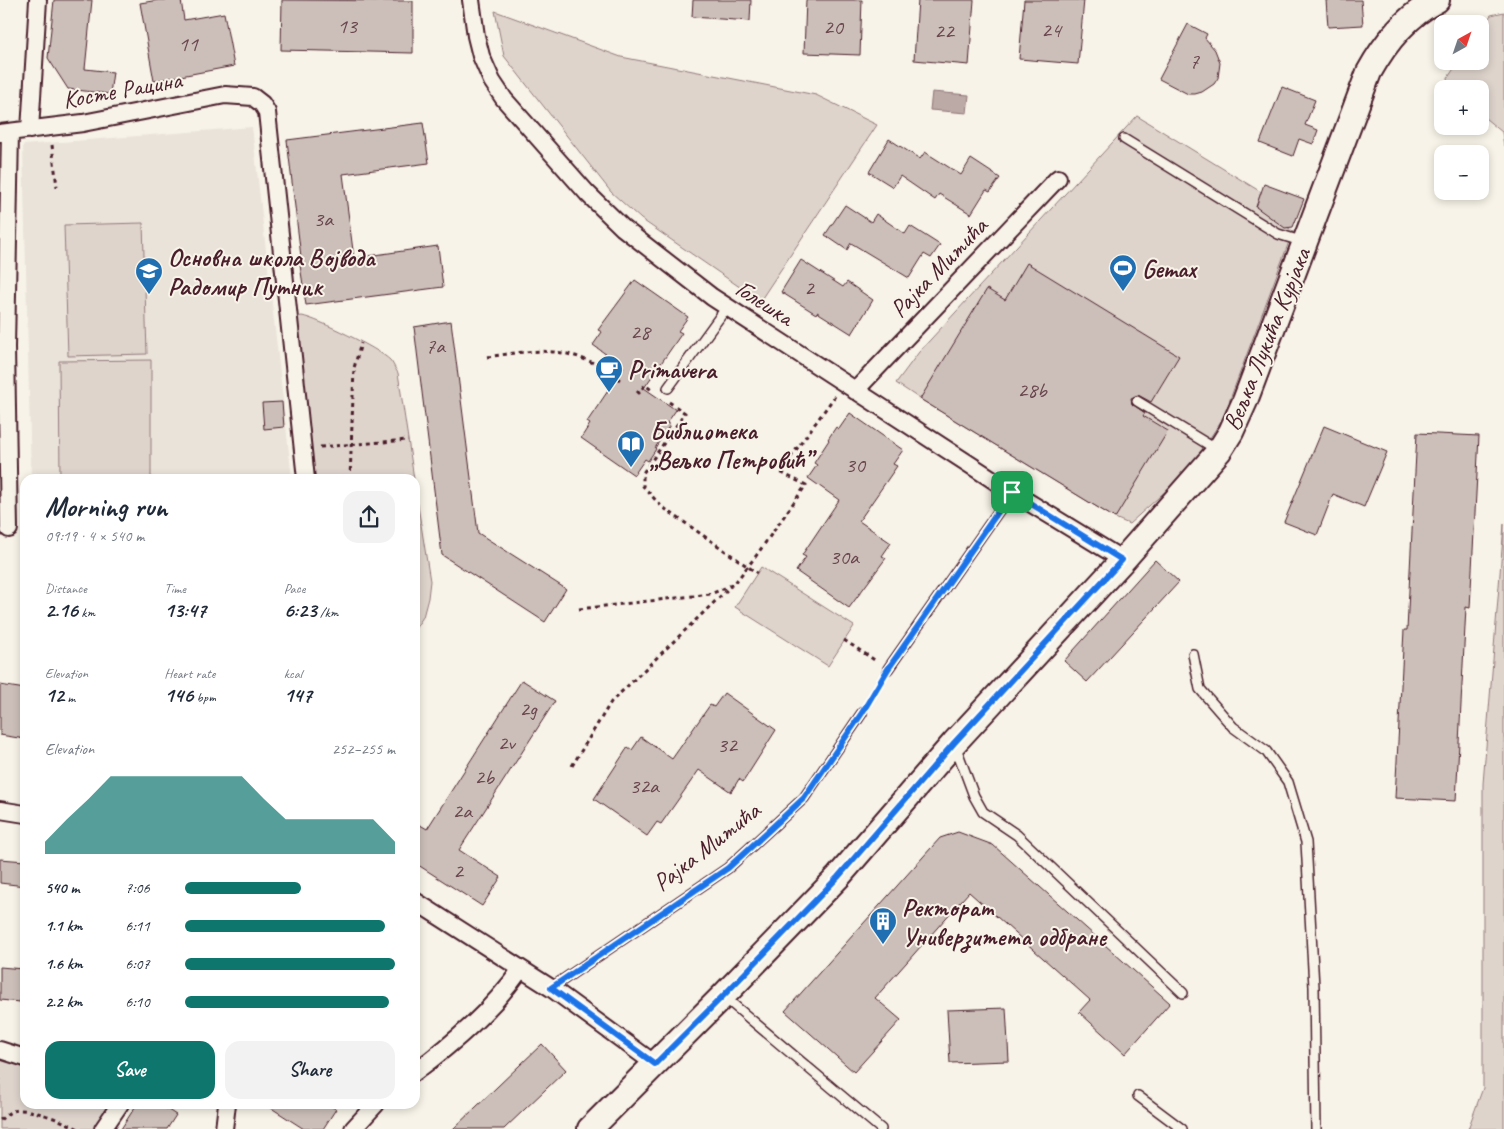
<!DOCTYPE html>
<html lang="en">
<head>
<meta charset="utf-8">
<style>
	body { margin:0; font-family:Caveat,sans-serif; background:#f2f2f3; color:#1f2937; height:100vh; display:flex; flex-direction:column; font-size:19px; white-space:nowrap }
	* { box-sizing:border-box; margin:0 }
	p { font-size:16px; color:#747a83 }
	.icon { flex:none; width:28px; height:28px; fill:none; stroke:currentColor; stroke-width:2; stroke-linecap:round; stroke-linejoin:round }
	.map { position:relative; flex:1; overflow:hidden }
	.panel { position:absolute; left:20px; top:474px; width:400px; height:635px; display:flex; flex-direction:column; background:#fff; border-radius:15px; box-shadow:0 2px 8px #0003 }
	.panel>* { flex:none }
	.needle { width:32px; rotate:40deg }
	.tools { position:absolute; left:1434px; top:15px; display:grid; gap:10px }
	.tools a { display:grid; place-items:center; width:55px; height:55px; border-radius:10px; background:#fff; box-shadow:0 2px 8px #0003; font-size:25px }
	.pin { position:absolute; display:grid; place-items:center; width:42px; height:42px; color:#fff; margin:-21px; border-radius:10px; box-shadow:0 2px 8px #0006 }
	.round { display:grid; place-items:center; flex:none; width:52px; height:52px; border-radius:15px; background:#f2f2f3 }
	.summary { display:flex; align-items:center; justify-content:space-between; height:85px; padding:0 25px }
	h1 { font-size:28px; font-weight:600; line-height:38px }
	.figures { display:grid; grid-template-columns:repeat(3,1fr); gap:8px; height:85px; padding:5px 25px }
	.figures div { display:grid; align-content:center }
	.figures b { font-size:21px; font-weight:600 }
	.figures small { font-size:14px; font-weight:400 }
	.figures p { font-size:14px }
	.chart { height:140px; padding:10px 25px }
	.chart p { display:flex; justify-content:space-between }
	.chart svg { width:100%; height:90px; margin-top:5px; fill:#0f766e; opacity:.7 }
	.primary-button { display:flex; gap:10px; margin-top:auto; padding:10px 25px }
	.primary-button a { flex:1; height:58px; border-radius:15px; background:#0f766e; color:#fff; font-size:20px; font-weight:600; line-height:58px; text-align:center }
	.primary-button a+a { background:#f2f2f3; color:#1f2937 }
	ul { padding:0 25px; list-style:none; font-size:16px }
	li { display:grid; grid-template-columns:80px 60px 1fr; align-items:center; height:38px }
	li i { height:12px; border-radius:6px; background:#0f766e }
	.map>svg:first-child { display:block }
</style>
</head>
<body>
<div class="map">
<svg width="1504" height="1129" viewBox="0 0 1504 1129">
	<rect width="100%" height="100%" fill="#f7f3e8"/>
	<filter id="ink" filterUnits="userSpaceOnUse"><feTurbulence type="fractalNoise" baseFrequency=".02" numOctaves="2"/><feDisplacementMap in="SourceGraphic" scale="10" xChannelSelector="R" yChannelSelector="G"/><feConvolveMatrix kernelMatrix="1 2 1 2 8 2 1 2 1" color-interpolation-filters="sRGB"/></filter>
	<g filter="url(#ink)">
		<path fill="#eae3da" d="M 252,127 L 292,479 L 31,479 L 23,145 Z"/>
		<path fill="#ded4cc" stroke="#947a7c" d="M 495,11 L 621,57 L 816,95 L 877,125 L 760,301 L 641,219 L 611,192 L 504,56 Z
			M 1504,12 L 1504,146 L 1502,132 L 1480,114 L 1480,89 L 1448,89 L 1443,85 L 1459,61 L 1480,61 L 1480,30 L 1491,15 Z
			M 1137,116 L 1261,192 L 1256,207 L 1293,231 L 1223,418 L 1189,470 L 1129,524 L 1115,518 L 920,399 L 896,383 L 919,352 Z
			M 143,223 L 147,354 L 68,356 L 64,225 Z
			M 302,316 C 318,319 379,349 390,360 C 393,363 395,369 398,373 L 414,479 L 306,479 L 290,318 Z
			M 151,360 L 151,479 L 60,479 L 59,361 Z
			M 415,487 L 430,581 L 428,598 L 423,617 L 415,629 Z
			M 1504,524 L 1504,1129 L 1468,1129 L 1483,1088 L 1483,784 Z
			M 761,567 L 854,626 L 828,666 L 735,607 Z
			M 0,1050 L 25,1058 L 25,1104 L 120,1104 L 103,1129 L 0,1129 Z"/>
		<path fill="#bcaaa7" stroke="#8e7275" d="M 932,92 L 969,95 L 967,113 L 930,110 Z"/>
		<path fill="#ccbfb9" stroke="#4a1f2b" d="M 54,0 L 92,0 L 85,69 L 113,72 L 110,94 L 68,89 L 48,58 Z
			M 159,0 L 181,0 L 184,20 L 224,13 L 234,66 L 154,81 L 140,3 Z
			M 282,0 L 413,1 L 413,53 L 281,50 Z
			M 693,0 L 751,0 L 750,21 L 692,17 Z
			M 806,0 L 862,0 L 860,55 L 804,53 Z
			M 918,0 L 974,0 L 969,65 L 914,60 Z
			M 1024,0 L 1084,0 L 1078,64 L 1019,59 Z
			M 1326,0 L 1361,0 L 1363,25 L 1328,27 Z
			M 1188,24 L 1207,34 L 1205,38 L 1215,50 L 1220,63 L 1218,78 L 1214,84 L 1202,92 L 1195,94 L 1188,94 L 1159,79 Z
			M 1282,87 L 1315,100 L 1305,125 L 1318,130 L 1313,144 L 1299,139 L 1293,156 L 1260,143 Z
			M 423,123 L 429,163 L 343,174 L 354,258 L 438,246 L 443,287 L 306,305 L 300,265 L 302,265 L 287,140 Z
			M 889,139 L 920,159 L 925,152 L 961,175 L 971,159 L 1000,178 L 990,192 L 986,190 L 971,214 L 939,194 L 935,200 L 900,176 L 893,187 L 869,172 Z
			M 1264,184 L 1304,199 L 1293,227 L 1285,228 L 1256,207 Z
			M 845,205 L 871,222 L 876,214 L 905,234 L 910,226 L 940,245 L 931,258 L 924,254 L 909,278 L 851,243 L 847,250 L 825,235 Z
			M 801,260 L 843,287 L 847,282 L 873,300 L 852,334 L 817,312 L 816,314 L 781,292 Z
			M 1027,263 L 1179,356 L 1151,402 L 1138,395 L 1131,398 L 1132,404 L 1145,413 L 1143,416 L 1168,431 L 1115,518 L 920,399 L 987,289 L 1005,300 Z
			M 635,280 L 688,317 L 678,331 L 682,333 L 644,388 L 676,410 L 667,423 L 670,425 L 655,448 L 656,449 L 648,461 L 645,459 L 634,475 L 581,438 L 590,424 L 587,422 L 624,367 L 593,345 L 602,332 L 598,330 Z
			M 451,321 L 478,533 L 566,589 L 545,622 L 442,555 L 414,327 Z
			M 282,402 L 284,427 L 264,429 L 262,403 Z
			M 850,413 L 903,450 L 893,464 L 897,466 L 859,521 L 891,543 L 882,556 L 886,558 L 849,608 L 796,571 L 806,557 L 802,555 L 839,500 L 808,478 L 817,465 L 814,463 L 829,440 L 828,439 L 836,427 L 839,429 Z
			M 1324,426 L 1387,452 L 1364,507 L 1333,494 L 1317,535 L 1284,522 Z
			M 1417,433 L 1479,436 L 1470,608 L 1466,607 L 1456,801 L 1395,798 L 1404,630 L 1407,630 Z
			M 1155,560 L 1179,582 L 1087,682 L 1064,661 Z
			M 522,680 L 555,701 L 459,850 L 501,877 L 482,906 L 415,863 L 415,822 L 427,829 Z
			M 0,685 L 25,689 L 25,739 L 0,735 Z
			M 724,693 L 776,730 L 743,782 L 739,779 L 731,792 L 699,770 L 661,824 L 657,822 L 647,836 L 594,799 L 628,747 L 632,750 L 641,737 L 672,759 L 710,705 L 714,707 Z
			M 958,832 L 993,845 L 1170,1003 L 1125,1054 L 1079,1012 L 1090,1000 L 969,892 L 875,998 L 901,1020 L 854,1072 L 785,1011 L 940,838 Z
			M 0,859 L 25,861 L 25,886 L 0,883 Z
			M 0,967 L 23,969 L 20,1002 L 0,1000 Z
			M 1006,1008 L 1009,1061 L 950,1063 L 947,1010 Z
			M 542,1044 L 566,1070 L 504,1129 L 453,1129 Z
			M 137,1104 L 159,1104 L 176,1115 L 167,1129 L 121,1129 Z
			M 265,1104 L 327,1104 L 336,1109 L 323,1129 L 304,1129 Z"/>
		<g fill="none" stroke-linecap="round" stroke-linejoin="round">
			<g stroke="#4a1f2b" stroke-width="12">
				<path id="lane" d="M 1124,139 L 1278,234 L 1304,242
					M 668,388 L 727,307
					M 1137,401 L 1219,451
					M 1193,654 L 1200,689 L 1233,727 L 1266,751 L 1288,782 L 1306,842 L 1314,987 L 1316,1129
					M 888,669 L 1012,492
					M 955,745 L 974,796 L 983,812 L 1017,835 L 1183,993
					M 551,988 L 728,868 L 804,798 L 862,713
					M 723,996 L 881,1129
					M 1138,1096 L 1182,1129"/>
			</g>
			<g stroke="#4a1f2b" stroke-width="20">
				<path id="street" d="M 471,0 L 476,36 L 481,56 L 492,81 L 504,99 L 542,142 L 587,193 L 623,228 L 712,297 L 1012,492 L 1123,560
					M 30,130 L 38,0
					M 0,133 L 83,123 L 225,95 L 253,97 L 262,104 L 267,112 L 306,479
					M 855,391 L 1058,178
					M 9,529 L 6,347 L 10,132
					M 0,810 L 25,814
					M 415,901 L 551,988 L 655,1064
					M 0,1050 L 25,1058
					M 415,1072 C 455,1042 492,1010 521,969
					M 103,1129 L 120,1104
					M 224,1129 L 227,1104
					M 353,1129 L 376,1104"/>
			</g>
			<g stroke="#4a1f2b" stroke-width="28">
				<path id="secondary" d="M 590,1129 L 723,996 L 838,877 L 954,743 L 1123,560 L 1219,451 L 1231,432 L 1245,401 L 1369,72 C 1385,43 1406,16 1437,0"/>
			</g>
			<path stroke="#4a1f2b" stroke-width="3" stroke-dasharray="4 4" stroke-linecap="butt" d="M 52,145 L 57,187
				M 487,357 C 520,352 554,346 586,360 C 598,364 609,373 620,380
				M 637,391 L 639,393 L 645,385 L 653,391
				M 669,402 L 685,413 L 643,473 L 643,486 L 661,506 L 757,573
				M 320,447 L 408,440
				M 350,479 L 354,368 L 361,343
				M 579,609 L 711,594 L 734,584 L 756,556 L 806,485 L 780,472 L 835,396
				M 844,640 L 876,661
				M 869,701 L 881,681
				M 572,766 L 611,702 L 731,586
				M 0,1120 C 4,1117 9,1112 13,1111 C 28,1106 65,1122 79,1129"/>
			<use href="#lane" stroke="#f7f3e8" stroke-width="9"/>
			<use href="#street" stroke="#f7f3e8" stroke-width="16"/>
			<use href="#secondary" stroke="#f7f3e8" stroke-width="24"/>
		</g>
	</g>
	<g fill="none" stroke-linecap="round" stroke-linejoin="round" filter="url(#ink)">
		<g stroke="#fff" stroke-width="10">
			<path id="route" d="M 1012,492 L 1122,560 L 954,743 L 838,877 L 723,996 L 655,1064 L 551,988 L 728,868 L 804,798 L 862,713 L 888,669 Z"/>
		</g>
		<use href="#route" stroke="#1a73e8" stroke-width="6"/>
	</g>
	<defs>
		<g id="stadium-pin" transform="scale(1.4375)"><path d="M0 17L-7.5 6A9.5 9.5 0 1 1 7.5 6Z" fill="#1f6fb2" stroke="#f7f3e8"/><path d="M0-5a6.5 5 0 1 0 0 10a6.5 5 0 1 0 0-10ZM-3.5-1.8h7v3.6h-7Z" fill="#fff"/></g>
		<g id="school-pin" transform="scale(1.4375)"><path d="M0 17L-7.5 6A9.5 9.5 0 1 1 7.5 6Z" fill="#1f6fb2" stroke="#f7f3e8"/><path d="M0-5L7-2L0 1L-7-2ZM-4 1L0 2.5L4 1V4Q0 6-4 4Z" fill="#fff"/></g>
		<g id="cafe-pin" transform="scale(1.4375)"><path d="M0 17L-7.5 6A9.5 9.5 0 1 1 7.5 6Z" fill="#1f6fb2" stroke="#f7f3e8"/><path d="M-5.5-4.5H6V0H3Q3 3.5 0 3.5H-2.5Q-5.5 3.5-5.5 0ZM3-3.2v2h1.7v-2ZM-6 4.5H4V6H-6Z" fill="#fff"/></g>
		<g id="library-pin" transform="scale(1.4375)"><path d="M0 17L-7.5 6A9.5 9.5 0 1 1 7.5 6Z" fill="#1f6fb2" stroke="#f7f3e8"/><path d="M-6-4Q-3-5.5-.7-3.5V5Q-3 3-6 4ZM6-4Q3-5.5 .7-3.5V5Q3 3 6 4Z" fill="#fff"/></g>
		<g id="building-pin" transform="scale(1.4375)"><path d="M0 17L-7.5 6A9.5 9.5 0 1 1 7.5 6Z" fill="#1f6fb2" stroke="#f7f3e8"/><path d="M-4-6H4V6H1V3H-1V6H-4ZM-2.5-4.3h1.7v1.8h-1.7ZM.8-4.3h1.7v1.8H.8ZM-2.5-1h1.7V.8h-1.7ZM.8-1h1.7V.8H.8Z" fill="#fff"/></g>
	</defs>
	<g fill-rule="evenodd">
		<use href="#stadium-pin" x="1123" y="268"/>
		<use href="#school-pin" x="149" y="271"/>
		<use href="#cafe-pin" x="609" y="369"/>
		<use href="#library-pin" x="631" y="444"/>
		<use href="#building-pin" x="883" y="921"/>
	</g>
	<g text-anchor="middle" stroke-width="4" stroke-linejoin="round" paint-order="stroke">
		<g font-size="22" fill="#6a474e">
			<text x="347" y="33">13</text>
			<text x="833" y="34">20</text>
			<text x="1051" y="37">24</text>
			<text x="944" y="38">22</text>
			<text x="188" y="51">11</text>
			<text x="1194" y="68">7</text>
			<text x="323" y="226">3a</text>
			<text x="809" y="295">2</text>
			<text x="640" y="339">28</text>
			<text x="435" y="353">7a</text>
			<text x="1032" y="397">28b</text>
			<text x="855" y="472">30</text>
			<text x="844" y="564">30a</text>
			<text x="528" y="716">2g</text>
			<text x="506" y="750">2v</text>
			<text x="727" y="752">32</text>
			<text x="484" y="784">2b</text>
			<text x="644" y="793">32a</text>
			<text x="462" y="818">2a</text>
			<text x="458" y="878">2</text>
		</g>
		<g font-size="25" fill="#4a1f2b" stroke="#f7f3e8">
			<text transform="translate(122 89) rotate(-10)" y="9">Косте Рацина</text>
			<text transform="translate(938 267) rotate(-46)" y="9">Рајка Митића</text>
			<text transform="translate(765 302) rotate(33)" y="9">Голешка</text>
			<text transform="translate(1266 339) rotate(-68)" y="9">Вељка Лукића Курјака</text>
			<text transform="translate(706 846) rotate(-38)" y="9">Рајка Митића</text>
		</g>
		<g font-size="25" font-weight="bold" fill="#4a1f2b" stroke="#f7f3e8" text-anchor="start">
			<text x="168" y="266">Основна школа Војвода<tspan x="168" dy="29">Радомир Путник</tspan></text>
			<text x="1142" y="277">Gemax</text>
			<text x="628" y="378">Primavera</text>
			<text x="650" y="439">Библиотека<tspan x="650" dy="29">„Вељко Петровић”</tspan></text>
			<text x="902" y="916">Ректорат<tspan x="902" dy="29">Универзитета одбране</tspan></text>
		</g>
	</g>
</svg>
<div class="tools">
<a><svg class="needle" viewBox="-14 -14 28 28"><path d="M0-13l5 13h-10z" fill="#e53935"/><path d="M0 13l5-13h-10z" fill="#747a83"/></svg></a>
<a>+</a>
<a>−</a>
</div>
<div class="pin" style="left:1012px;top:492px;background:#1e9e55"><svg class="icon" aria-label="arrive" viewBox="0 0 24 24"><path d="M6 21V4h12l-3 4 3 4H6"/></svg></div>
<section class="panel">
<div class="summary"><div><h1>Morning run</h1><p>09:19 · 4 × 540 m</p></div><a class="round"><svg class="icon" aria-label="share" viewBox="0 0 24 24"><path d="M12 15V3M7 8l5-5 5 5M5 13v7h14v-7"/></svg></a></div>
<div class="figures">
<div><p>Distance</p><b>2.16<small> km</small></b></div>
<div><p>Time</p><b>13:47</b></div>
<div><p>Pace</p><b>6:23<small> /km</small></b></div>
</div>
<div class="figures">
<div><p>Elevation</p><b>12<small> m</small></b></div>
<div><p>Heart rate</p><b>146<small> bpm</small></b></div>
<div><p>kcal</p><b>147</b></div>
</div>
<div class="chart"><p><span>Elevation</span>252–255 m</p>
<svg viewBox="0 0 160 44" preserveAspectRatio="none"><path d="M0 44V38L10 27L20 17L30 6L40 6L50 6L60 6L70 6L80 6L90 6L100 17L110 27L120 27L130 27L140 27L150 27L160 38V44z"/></svg>
</div>
<ul>
<li><b>540 m</b>7:06<i style="width:55%"></i></li>
<li><b>1.1 km</b>6:11<i style="width:95%"></i></li>
<li><b>1.6 km</b>6:07<i style="width:100%"></i></li>
<li><b>2.2 km</b>6:10<i style="width:97%"></i></li>
</ul>
<div class="primary-button"><a>Save</a><a>Share</a></div>
</section>
</div>
</body>
</html>
